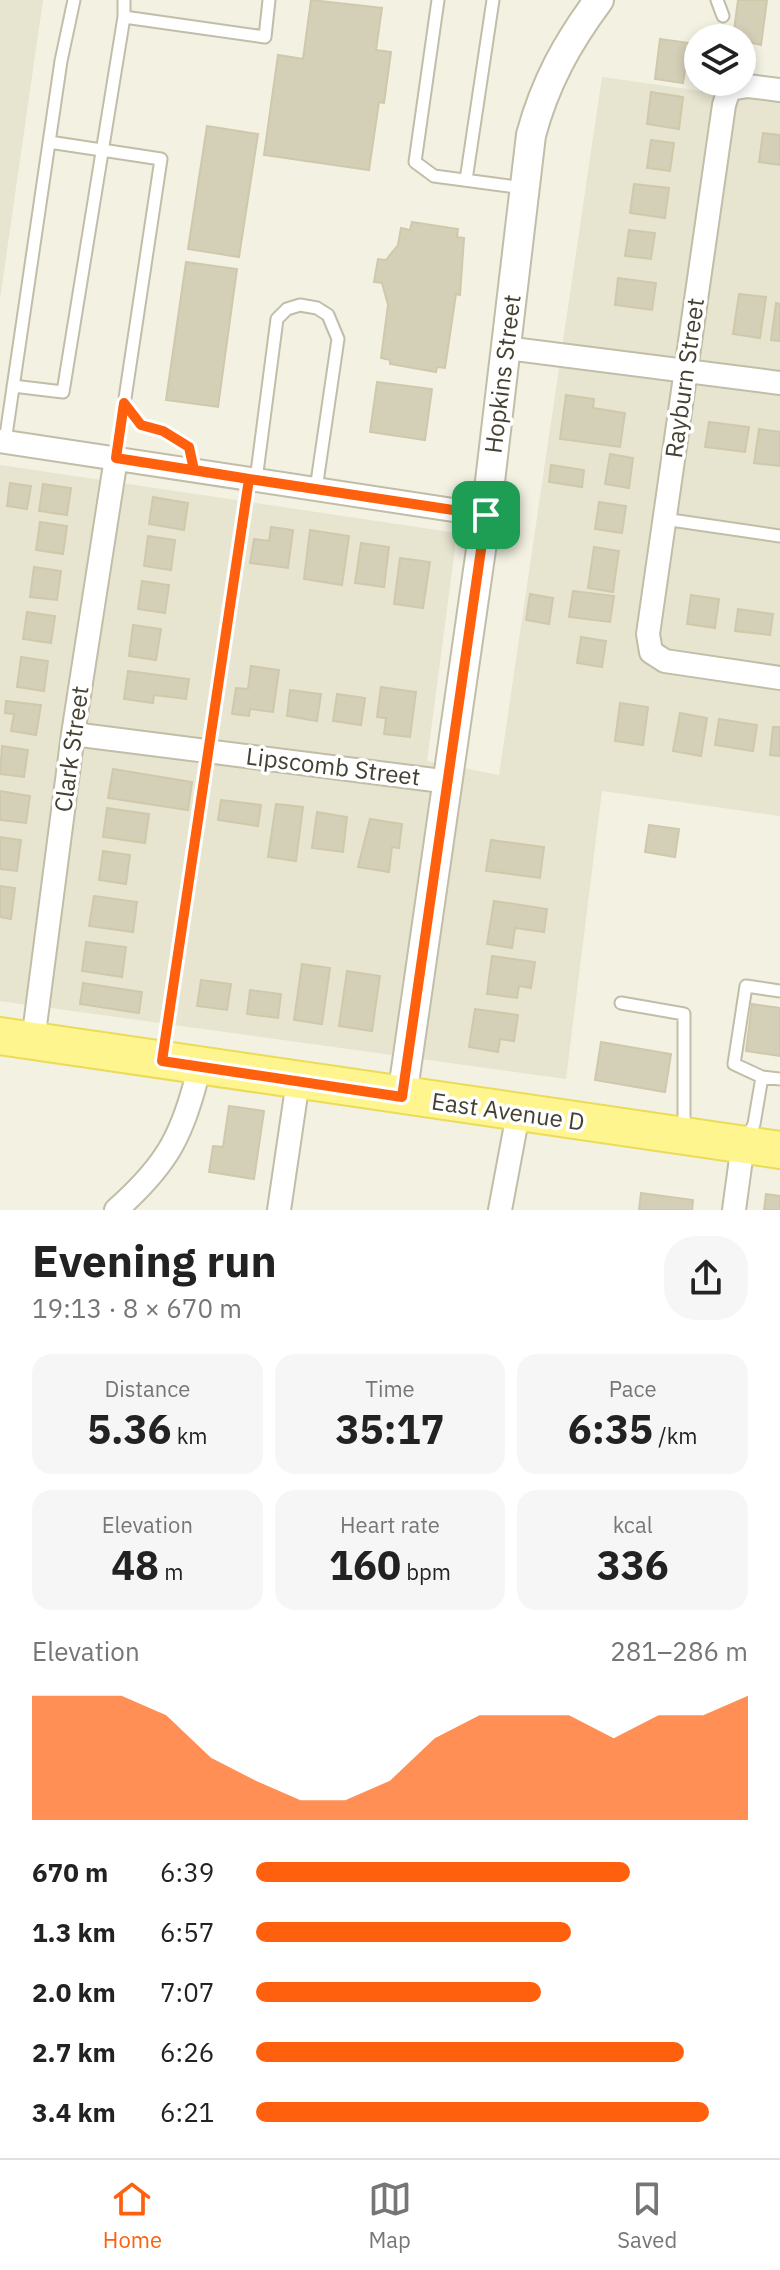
<!DOCTYPE html>
<html lang="en">
<head>
<meta charset="utf-8">
<style>
	body { margin:0; font-family:"IBM Plex Sans",sans-serif; background:#f6f6f6; color:#222; height:100vh; display:flex; flex-direction:column; font-size:30px; white-space:nowrap }
	* { box-sizing:border-box; margin:0 }
	p { font-size:26px; color:#767676 }
	.icon { flex:none; width:44px; height:44px; fill:none; stroke:currentColor; stroke-width:2; stroke-linecap:round; stroke-linejoin:round }
	.map { position:relative; height:1210px; overflow:hidden }
	.sheet { display:flex; flex-direction:column; background:#fff; flex:1 }
	.sheet>* { flex:none }
	.tools { position:absolute; left:684px; top:24px; display:grid; gap:16px }
	.tools a { display:grid; place-items:center; width:72px; height:72px; border-radius:50%; background:#fff; box-shadow:0 4px 12px #0003; font-size:40px }
	.pin { position:absolute; display:grid; place-items:center; width:68px; height:68px; color:#fff; margin:-34px; border-radius:16px; box-shadow:0 4px 12px #0006 }
	.round { display:grid; place-items:center; flex:none; width:84px; height:84px; border-radius:32px; background:#f6f6f6 }
	.overview { display:flex; align-items:center; justify-content:space-between; height:136px; padding:0 32px }
	h1 { font-size:44px; font-weight:800; line-height:60px }
	.stats { display:grid; grid-template-columns:repeat(3,1fr); gap:12px; height:136px; padding:8px 32px }
	.stats div { display:grid; align-content:center; border-radius:20px; background:#f6f6f6; text-align:center }
	.stats b { font-size:40px; font-weight:800 }
	.stats small { font-size:22px; font-weight:400 }
	.stats p { font-size:22px }
	.chart { height:224px; padding:16px 32px }
	.chart p { display:flex; justify-content:space-between }
	.chart svg { width:100%; height:144px; margin-top:8px; fill:#ff600d; opacity:.7 }
	ul { padding:0 32px; list-style:none; font-size:26px }
	li { display:grid; grid-template-columns:128px 96px 1fr; align-items:center; height:60px }
	li i { height:20px; border-radius:10px; background:#ff600d }
	.dock { display:flex; justify-content:space-around; align-items:center; height:112px; border-top:2px solid #e0e0e0; background:#fff; font-size:22px; color:#767676 }
	.dock a { display:grid; justify-items:center; gap:4px }
	.dock .on { color:#ff600d }
	.map>svg:first-child { display:block }
</style>
</head>
<body>
<div class="map">
<svg width="780" height="1210" viewBox="0 0 780 1210">
	<rect width="100%" height="100%" fill="#f2f1e2"/>
	<path fill="#e7e4d0" d="M 0,0 L 43,0 L 0,299 Z
		M 602,77 L 780,102 L 780,816 L 602,791 L 566,1079 L 0,1001 L 0,465 L 457,533 L 427,761 L 499,775 Z"/>
	<path fill="#d4cfb7" stroke="#d0c8aa" stroke-width="2" d="M 311,0 L 382,8 L 376,50 L 391,52 L 384,103 L 379,102 L 369,170 L 264,155 L 278,55 L 303,59 Z
		M 738,0 L 767,0 L 761,45 L 733,38 Z
		M 660,39 L 689,43 L 683,83 L 655,79 Z
		M 651,92 L 683,97 L 679,129 L 647,124 Z
		M 207,126 L 258,134 L 239,257 L 188,249 Z
		M 763,133 L 780,135 L 780,165 L 759,162 Z
		M 651,140 L 674,143 L 670,171 L 647,168 Z
		M 634,184 L 669,188 L 665,218 L 630,213 Z
		M 412,222 L 458,229 L 457,237 L 464,238 L 460,295 L 456,294 L 445,368 L 437,367 L 436,372 L 390,364 L 390,360 L 381,358 L 388,305 L 382,283 L 374,282 L 378,259 L 386,260 L 398,245 L 401,228 L 410,230 Z
		M 629,230 L 655,233 L 651,259 L 625,256 Z
		M 186,262 L 237,269 L 218,407 L 166,400 Z
		M 618,278 L 656,283 L 652,310 L 615,305 Z
		M 739,294 L 766,297 L 760,338 L 733,334 Z
		M 776,303 L 780,304 L 780,341 L 771,340 Z
		M 377,382 L 432,389 L 425,440 L 370,432 Z
		M 566,395 L 594,399 L 593,408 L 625,413 L 620,447 L 560,439 Z
		M 709,422 L 749,427 L 745,452 L 705,447 Z
		M 759,429 L 780,432 L 780,466 L 754,463 Z
		M 610,454 L 633,458 L 629,488 L 605,484 Z
		M 551,465 L 584,470 L 582,487 L 549,482 Z
		M 10,483 L 31,486 L 27,509 L 7,506 Z
		M 43,484 L 71,488 L 67,515 L 39,511 Z
		M 153,497 L 188,503 L 184,530 L 149,524 Z
		M 599,502 L 626,506 L 622,533 L 595,529 Z
		M 40,522 L 67,526 L 63,554 L 36,550 Z
		M 271,527 L 293,530 L 288,568 L 250,563 L 254,539 L 269,541 Z
		M 310,530 L 349,536 L 342,585 L 304,579 Z
		M 148,536 L 175,540 L 171,570 L 144,566 Z
		M 361,543 L 389,547 L 384,587 L 355,583 Z
		M 594,547 L 619,551 L 613,592 L 588,588 Z
		M 400,558 L 430,562 L 423,608 L 394,604 Z
		M 34,567 L 61,571 L 57,600 L 30,597 Z
		M 142,581 L 169,585 L 165,613 L 138,609 Z
		M 573,591 L 614,596 L 610,622 L 569,617 Z
		M 530,594 L 553,598 L 549,624 L 526,620 Z
		M 691,595 L 719,599 L 715,628 L 687,624 Z
		M 738,609 L 773,614 L 770,635 L 735,631 Z
		M 27,612 L 55,616 L 51,643 L 23,639 Z
		M 133,625 L 161,629 L 156,660 L 129,656 Z
		M 581,637 L 606,641 L 602,667 L 577,663 Z
		M 21,657 L 48,661 L 44,691 L 17,687 Z
		M 251,666 L 279,670 L 273,712 L 250,709 L 249,716 L 232,714 L 236,688 L 248,689 Z
		M 128,671 L 189,679 L 186,699 L 154,695 L 153,703 L 124,699 Z
		M 381,687 L 416,692 L 410,737 L 384,734 L 386,718 L 377,717 Z
		M 290,690 L 321,694 L 317,721 L 287,716 Z
		M 337,694 L 365,698 L 361,725 L 333,721 Z
		M 6,701 L 41,705 L 36,735 L 11,731 L 14,714 L 5,713 Z
		M 620,703 L 648,707 L 643,745 L 615,741 Z
		M 680,713 L 707,718 L 701,756 L 673,751 Z
		M 719,719 L 757,725 L 753,751 L 715,745 Z
		M 773,727 L 780,727 L 780,756 L 770,755 Z
		M 2,746 L 28,750 L 24,777 L 0,774 Z
		M 113,769 L 192,782 L 188,810 L 108,798 Z
		M 0,791 L 30,796 L 26,823 L 0,820 Z
		M 221,800 L 261,805 L 258,826 L 218,820 Z
		M 276,804 L 303,807 L 296,861 L 268,857 Z
		M 107,808 L 149,814 L 145,843 L 103,837 Z
		M 317,812 L 347,817 L 343,852 L 312,848 Z
		M 370,819 L 402,824 L 399,848 L 392,847 L 389,872 L 358,867 Z
		M 649,825 L 679,829 L 675,857 L 645,852 Z
		M 0,837 L 21,840 L 17,871 L 0,869 Z
		M 491,840 L 544,847 L 540,878 L 486,871 Z
		M 103,851 L 130,855 L 126,884 L 99,880 Z
		M 0,886 L 15,888 L 11,919 L 0,917 Z
		M 94,896 L 137,902 L 133,932 L 89,926 Z
		M 494,901 L 547,909 L 544,932 L 515,928 L 512,948 L 487,944 Z
		M 86,942 L 126,947 L 122,977 L 82,971 Z
		M 492,956 L 535,962 L 531,988 L 519,986 L 517,998 L 487,994 Z
		M 302,964 L 330,968 L 322,1024 L 294,1020 Z
		M 347,971 L 380,976 L 372,1031 L 339,1026 Z
		M 201,980 L 231,984 L 227,1010 L 197,1006 Z
		M 83,983 L 142,992 L 139,1013 L 80,1004 Z
		M 250,990 L 281,994 L 278,1018 L 247,1014 Z
		M 752,1004 L 780,1008 L 780,1056 L 746,1051 Z
		M 475,1009 L 518,1015 L 514,1041 L 500,1039 L 498,1052 L 469,1047 Z
		M 601,1042 L 671,1054 L 665,1092 L 595,1080 Z
		M 229,1106 L 264,1111 L 254,1179 L 209,1172 L 213,1146 L 223,1147 Z
		M 641,1193 L 693,1200 L 692,1210 L 639,1210 Z
		M 766,1194 L 780,1196 L 780,1210 L 764,1210 Z"/>
	<g fill="none" stroke-linecap="round" stroke-linejoin="round">
		<g stroke="#c1bda7" stroke-width="15">
			<path id="service" d="M 438,0 L 415,162 L 434,176 L 524,188
				M 717,0 L 723,16
				M 124,17 L 124,0
				M 49,142 L 161,159 L 116,458
				M 466,180 L 493,0
				M 13,386 L 63,392 L 124,17 L 265,37 L 269,0
				M 124,403 L 141,425 L 163,431 L 189,447 L 194,470
				M 5,442 L 61,61 L 74,0
				M 256,480 L 277,319 L 287,309 L 300,305 L 317,308 L 328,315 L 338,339 L 316,489
				M 664,519 L 780,536
				M 621,1003 L 684,1014 L 684,1132
				M 163,1056 L 249,479
				M 762,1077 L 780,1079
				M 746,1140 L 754,1124 L 762,1077 L 734,1064 L 746,986 L 780,991"/>
		</g>
		<g stroke="#c1bda7" stroke-width="26">
			<path id="minor" d="M 780,90 L 748,86 L 729,89 L 724,105 L 648,634 L 651,652 L 665,661 L 780,678
				M 506,348 L 780,383
				M 0,441 L 486,515
				M 73,734 L 450,782
				M 33,1041 L 73,734 L 116,458
				M 116,1210 C 170,1162 182,1135 200,1066
				M 279,1210 L 298,1081
				M 500,1210 L 518,1114
				M 734,1210 L 743,1144"/>
		</g>
		<g stroke="#c1bda7" stroke-width="32">
			<path id="tertiary" d="M 402,1097 L 486,515 L 531,135 C 545,83 567,43 599,0"/>
		</g>
		<g stroke="#eadb58" stroke-width="40">
			<path id="primary" d="M 0,1036 L 780,1150"/>
		</g>
		<use href="#service" stroke="#fff" stroke-width="11"/>
		<use href="#minor" stroke="#fff" stroke-width="22"/>
		<use href="#tertiary" stroke="#fff" stroke-width="28"/>
		<use href="#primary" stroke="#fff58f" stroke-width="36"/>
	</g>
	<g fill="none" stroke-linecap="round" stroke-linejoin="round">
		<g stroke="#fff" stroke-width="16">
			<path id="route" d="M 486,515 L 256,480 L 249,479 L 116,458 L 124,403 L 141,425 L 163,431 L 189,447 L 194,470 L 249,479 L 162,1061 L 402,1097 L 486,515"/>
		</g>
		<use href="#route" stroke="#ff600d" stroke-width="10"/>
	</g>
	<g text-anchor="middle" stroke-width="7" stroke-linejoin="round" paint-order="stroke">
		<g font-size="24" fill="#444132" stroke="#fff">
			<text transform="translate(503 374) rotate(-83)" y="8">Hopkins Street</text>
			<text transform="translate(685 378) rotate(-82)" y="8">Rayburn Street</text>
			<text transform="translate(72 749) rotate(-82)" y="8">Clark Street</text>
			<text transform="translate(333 767) rotate(7)" y="8">Lipscomb Street</text>
			<text transform="translate(508 1112) rotate(8)" y="8">East Avenue D</text>
		</g>
	</g>
</svg>
<div class="tools">
<a><svg class="icon" aria-label="layers" viewBox="0 0 24 24"><path d="M12 4l9 5-9 5-9-5zM3 14l9 5 9-5"/></svg></a>
</div>
<div class="pin" style="left:486px;top:515px;background:#1e9e55"><svg class="icon" aria-label="arrive" viewBox="0 0 24 24"><path d="M6 21V4h12l-3 4 3 4H6"/></svg></div>
</div>
<section class="sheet">
<div class="overview"><div><h1>Evening run</h1><p>19:13 · 8 × 670 m</p></div><a class="round"><svg class="icon" aria-label="share" viewBox="0 0 24 24"><path d="M12 15V3M7 8l5-5 5 5M5 13v7h14v-7"/></svg></a></div>
<div class="stats">
<div><p>Distance</p><b>5.36<small> km</small></b></div>
<div><p>Time</p><b>35:17</b></div>
<div><p>Pace</p><b>6:35<small> /km</small></b></div>
</div>
<div class="stats">
<div><p>Elevation</p><b>48<small> m</small></b></div>
<div><p>Heart rate</p><b>160<small> bpm</small></b></div>
<div><p>kcal</p><b>336</b></div>
</div>
<div class="chart"><p><span>Elevation</span>281–286 m</p>
<svg viewBox="0 0 160 44" preserveAspectRatio="none"><path d="M0 44V6L10 6L20 6L30 12L40 25L50 32L60 38L70 38L80 32L90 19L100 12L110 12L120 12L130 19L140 12L150 12L160 6V44z"/></svg>
</div>
<ul>
<li><b>670 m</b>6:39<i style="width:76%"></i></li>
<li><b>1.3 km</b>6:57<i style="width:64%"></i></li>
<li><b>2.0 km</b>7:07<i style="width:58%"></i></li>
<li><b>2.7 km</b>6:26<i style="width:87%"></i></li>
<li><b>3.4 km</b>6:21<i style="width:92%"></i></li>
</ul>
</section>
<nav class="dock">
<a class="on"><svg class="icon" aria-label="home" viewBox="0 0 24 24"><path d="M3 11l9-7 9 7M6 9v11h12V9"/></svg>Home</a>
<a><svg class="icon" aria-label="map" viewBox="0 0 24 24"><path d="M3 6l6-2 6 2 6-2v14l-6 2-6-2-6 2zM9 4v14M15 6v14"/></svg>Map</a>
<a><svg class="icon" aria-label="saved" viewBox="0 0 24 24"><path d="M7 4h10v16l-5-4-5 4z"/></svg>Saved</a>
</nav>
</body>
</html>
